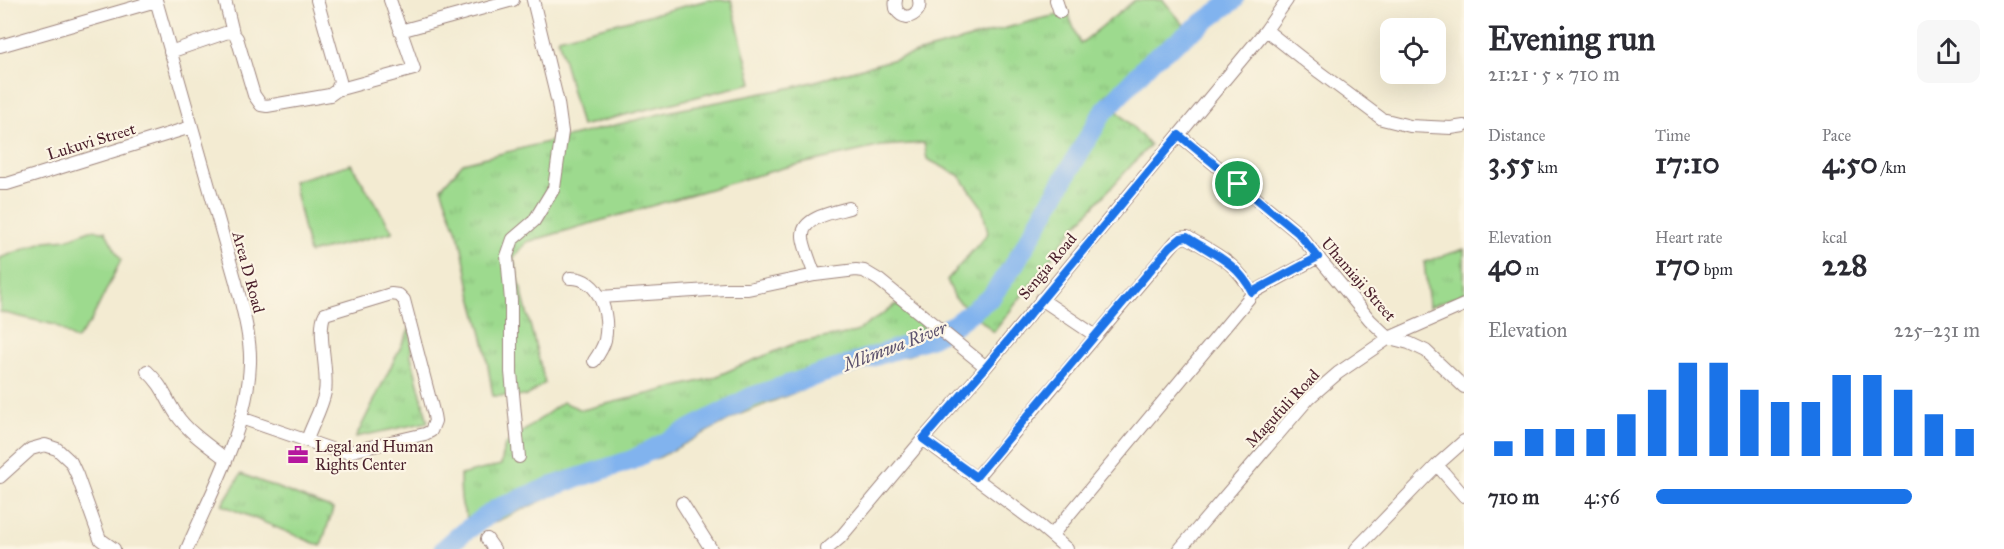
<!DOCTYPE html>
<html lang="en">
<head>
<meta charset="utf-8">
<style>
	body { margin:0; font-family:"IM FELL Great Primer",serif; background:#f7f7f7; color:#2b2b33; height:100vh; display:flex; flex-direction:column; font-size:22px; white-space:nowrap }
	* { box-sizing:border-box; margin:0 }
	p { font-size:20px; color:#7c7c81 }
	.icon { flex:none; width:33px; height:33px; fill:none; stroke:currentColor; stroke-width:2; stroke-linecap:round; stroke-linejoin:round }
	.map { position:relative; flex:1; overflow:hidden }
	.sheet { display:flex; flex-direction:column; background:#fff; width:540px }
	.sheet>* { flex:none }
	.tools { position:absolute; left:1380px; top:18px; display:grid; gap:12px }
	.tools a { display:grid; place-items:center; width:66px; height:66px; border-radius:12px; background:#fff; box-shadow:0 6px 24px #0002; font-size:30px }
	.pin { position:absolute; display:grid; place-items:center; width:51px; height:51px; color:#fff; margin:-26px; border:3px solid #fff; border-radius:50%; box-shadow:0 2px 6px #0007 }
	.round { display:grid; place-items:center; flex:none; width:63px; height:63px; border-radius:12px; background:#f7f7f7 }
	.summary { display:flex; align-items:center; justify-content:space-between; height:102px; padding:0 24px }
	h1 { font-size:33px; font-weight:700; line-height:45px }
	.stats { display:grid; grid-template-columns:repeat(3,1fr); gap:9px; height:102px; padding:6px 24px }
	.stats div { display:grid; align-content:center }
	.stats b { font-size:30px; font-weight:700 }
	.stats small { font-size:16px; font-weight:400 }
	.stats p { font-size:16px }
	.chart { height:168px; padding:12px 24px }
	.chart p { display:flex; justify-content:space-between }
	.chart svg { width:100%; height:108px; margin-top:6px; stroke:#1a73e8; stroke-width:6 }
	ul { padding:0 24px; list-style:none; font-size:20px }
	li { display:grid; grid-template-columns:96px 72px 1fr; align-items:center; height:45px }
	li i { height:15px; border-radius:8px; background:#1a73e8 }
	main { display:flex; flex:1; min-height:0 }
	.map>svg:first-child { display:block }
</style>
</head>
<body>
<main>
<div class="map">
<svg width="1464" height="549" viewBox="0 0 1464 549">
	<defs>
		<pattern id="grass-tufts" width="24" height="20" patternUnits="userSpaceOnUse" patternTransform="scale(1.5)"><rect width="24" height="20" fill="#9dda8e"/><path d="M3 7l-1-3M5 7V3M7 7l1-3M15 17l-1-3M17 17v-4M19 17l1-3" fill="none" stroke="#89bb7b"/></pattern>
	</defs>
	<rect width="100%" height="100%" fill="#fcf5e5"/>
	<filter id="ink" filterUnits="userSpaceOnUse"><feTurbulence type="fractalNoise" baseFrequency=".0167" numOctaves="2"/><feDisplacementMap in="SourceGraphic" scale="12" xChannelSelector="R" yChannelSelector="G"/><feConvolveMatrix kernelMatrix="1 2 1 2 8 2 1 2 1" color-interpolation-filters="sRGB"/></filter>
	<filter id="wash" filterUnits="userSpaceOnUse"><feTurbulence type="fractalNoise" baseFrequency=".008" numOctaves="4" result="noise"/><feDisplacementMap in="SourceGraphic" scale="24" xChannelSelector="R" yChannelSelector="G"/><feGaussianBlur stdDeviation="1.35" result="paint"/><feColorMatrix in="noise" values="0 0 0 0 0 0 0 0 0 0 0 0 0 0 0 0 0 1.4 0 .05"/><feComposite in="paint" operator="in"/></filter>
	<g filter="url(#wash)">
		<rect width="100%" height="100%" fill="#f3ebd2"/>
		<path fill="url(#grass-tufts)" stroke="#747c5c" stroke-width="1.5" d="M 1135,0 L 1163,0 L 1184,25 L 1104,97 L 1150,145 L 1073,229 L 994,332 L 955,298 L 947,280 L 988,233 L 982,207 L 960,176 L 927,159 L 924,143 L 882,146 L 783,168 L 527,242 L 513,258 L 545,383 L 527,396 L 493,396 L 484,342 L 471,293 L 461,243 L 441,188 L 463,163 L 672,111 L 794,87 L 1039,19 L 1068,13 L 1080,44 Z
			M 1464,249 L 1464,294 L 1429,307 L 1424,262 Z
			M 897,304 L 917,318 L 935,344 L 909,355 L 856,368 L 736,416 L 660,457 L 589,479 L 478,530 C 460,517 460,496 460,475 L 501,465 L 505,445 L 563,402 L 582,410 L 713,378 L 737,367 L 796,343 L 856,332 Z
			M 411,326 L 411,356 L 428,422 L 356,437 Z
			M 241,474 L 333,509 L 321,546 L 222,505 Z"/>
		<path fill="#9dda8e" stroke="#747c5c" stroke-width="1.5" d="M 708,0 L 731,0 L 752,83 L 581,126 L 558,38 Z
			M 351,164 L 393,232 L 309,253 L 293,181 Z
			M 90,230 L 105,231 L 121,260 L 91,321 L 76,340 L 55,325 L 0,312 L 0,258 L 46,241 L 67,239 Z"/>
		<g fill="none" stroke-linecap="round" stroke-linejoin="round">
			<path stroke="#81b3ee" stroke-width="20" d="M 444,549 L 461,534 L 498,508 L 550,487 L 632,460 L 751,397 L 932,337 L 955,324 L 991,297 L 1015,263 L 1102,114 L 1152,60 L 1234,0"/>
		</g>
	</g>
	<g filter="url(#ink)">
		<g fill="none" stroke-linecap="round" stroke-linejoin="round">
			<g stroke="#9e857e" stroke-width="14">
				<path id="street" d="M 156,0 L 236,282 C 242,307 251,337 250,363 C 248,427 212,491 187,549
					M 225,0 L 233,33
					M 896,0 C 894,9 898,15 907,17 C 916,15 921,9 919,0
					M 1056,0 L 1060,12
					M 1266,30 L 1319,72 L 1382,119 L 1410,126 L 1451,128 L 1464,126
					M 400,31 L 513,0
					M 0,46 L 156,1
					M 170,52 L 228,32 L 233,33 L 237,38 L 254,95 L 261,105 L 267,106 L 330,95 L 337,90 L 340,81 L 317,0
					M 337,90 L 414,69 L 390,0
					M 1179,135 L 1298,233 L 1370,320 L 1389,338 L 1409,343 L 1426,351 L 1464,387
					M 0,184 L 7,184 L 191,127
					M 815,275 C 812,267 802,242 803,235 C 803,217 835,212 849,208
					M 570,278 C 600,277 610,315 605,340 C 603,348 599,354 594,361
					M 1252,293 L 1318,257
					M 600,297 L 725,289 L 748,289 L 815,275 L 856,270 L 864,271 L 879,280 L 986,367
					M 1041,299 L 1096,336
					M 147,371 C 163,386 165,397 176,414 C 188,432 209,446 226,459
					M 241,418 L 334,450 L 348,452 L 425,434 L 431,431 L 435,421 L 434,415 L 404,300 L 399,295 L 391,294 L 325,314 C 316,330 329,371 325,392 C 322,408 312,425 307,440
					M 923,439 L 1040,526 L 1067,549
					M 519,457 L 511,372 L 511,301 L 507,256 L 513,239 L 534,221 L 554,188 L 562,132 L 558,103 L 533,0
					M 1437,465 L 1464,496
					M 0,477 L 31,449 L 45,445 L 57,449 L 71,462 L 77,475 L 100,539 L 114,549
					M 977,477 L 1176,241 L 1181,238 L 1187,237 C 1214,253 1238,263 1252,293 L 1249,298 L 1052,535
					M 682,503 L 711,549
					M 487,539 L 494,549
					M 827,549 L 840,538 L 923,439 L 986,367 L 1266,30 L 1287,0
					M 1180,549 L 1309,398 L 1338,373 L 1389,338 L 1464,305
					M 1356,549 L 1437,465 L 1464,441"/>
			</g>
			<use href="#street" stroke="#fff" stroke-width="12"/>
		</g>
	</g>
	<g fill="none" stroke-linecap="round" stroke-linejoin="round" filter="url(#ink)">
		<g stroke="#fff" stroke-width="12">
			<path id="route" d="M 1179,135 L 1298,233 L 1318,257 L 1252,292 C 1238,263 1213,254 1187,237 L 1181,238 L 1170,247 L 976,477 L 923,439 L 986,367 Z"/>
		</g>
		<use href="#route" stroke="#1a73e8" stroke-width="8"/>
	</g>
	<defs>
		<g id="office-bare" transform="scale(1.62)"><path d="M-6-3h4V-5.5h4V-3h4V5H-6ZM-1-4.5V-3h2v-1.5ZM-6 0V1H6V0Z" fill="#b5179e" stroke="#fcf5e5" stroke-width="2.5" paint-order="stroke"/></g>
	</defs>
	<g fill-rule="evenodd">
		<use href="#office-bare" x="298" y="455"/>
	</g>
	<g text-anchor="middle" stroke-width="4.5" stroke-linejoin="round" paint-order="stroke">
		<g font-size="16" fill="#4a1f2b" stroke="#fcf5e5">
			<text transform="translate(91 141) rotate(-17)" y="6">Lukuvi Street</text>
			<text transform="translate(1047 266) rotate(-50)" y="6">Sengia Road</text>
			<text transform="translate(249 272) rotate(75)" y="6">Area D Road</text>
			<text transform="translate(1359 279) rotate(49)" y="6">Uhamiaji Street</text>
			<text transform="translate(1282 408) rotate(-47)" y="6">Magufuli Road</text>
		</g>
		<g font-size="16" fill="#4a1f2b" stroke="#fcf5e5" text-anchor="start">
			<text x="315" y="452">Legal and Human<tspan x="315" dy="18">Rights Center</tspan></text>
		</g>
		<g font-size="18" font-style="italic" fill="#5d536f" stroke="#fcf5e5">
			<text transform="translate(895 346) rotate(-21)" y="6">Mlimwa River</text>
		</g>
	</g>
</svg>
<div class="tools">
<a><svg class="icon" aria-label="locate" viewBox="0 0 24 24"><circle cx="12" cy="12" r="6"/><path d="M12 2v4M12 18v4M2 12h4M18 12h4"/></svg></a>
</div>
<div class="pin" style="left:1238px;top:184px;background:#1e9e55"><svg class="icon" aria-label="arrive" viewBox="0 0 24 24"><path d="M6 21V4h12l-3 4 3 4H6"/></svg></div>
</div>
<section class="sheet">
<div class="summary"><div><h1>Evening run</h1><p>21:21 · 5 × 710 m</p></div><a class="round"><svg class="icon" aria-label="share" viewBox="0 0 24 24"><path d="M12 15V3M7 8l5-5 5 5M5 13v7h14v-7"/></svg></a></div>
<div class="stats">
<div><p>Distance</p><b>3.55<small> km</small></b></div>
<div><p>Time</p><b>17:10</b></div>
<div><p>Pace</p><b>4:50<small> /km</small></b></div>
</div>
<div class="stats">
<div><p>Elevation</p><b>40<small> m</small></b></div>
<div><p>Heart rate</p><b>170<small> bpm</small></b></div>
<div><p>kcal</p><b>228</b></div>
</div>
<div class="chart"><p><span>Elevation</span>225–231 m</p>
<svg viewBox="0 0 160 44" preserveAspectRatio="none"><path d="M5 44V38M15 44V33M25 44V33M35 44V33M45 44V27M55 44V17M65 44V6M75 44V6M85 44V17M95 44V22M105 44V22M115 44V11M125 44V11M135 44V17M145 44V27M155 44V33"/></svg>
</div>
<ul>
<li><b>710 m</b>4:56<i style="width:79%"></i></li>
</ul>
</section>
</main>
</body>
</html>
